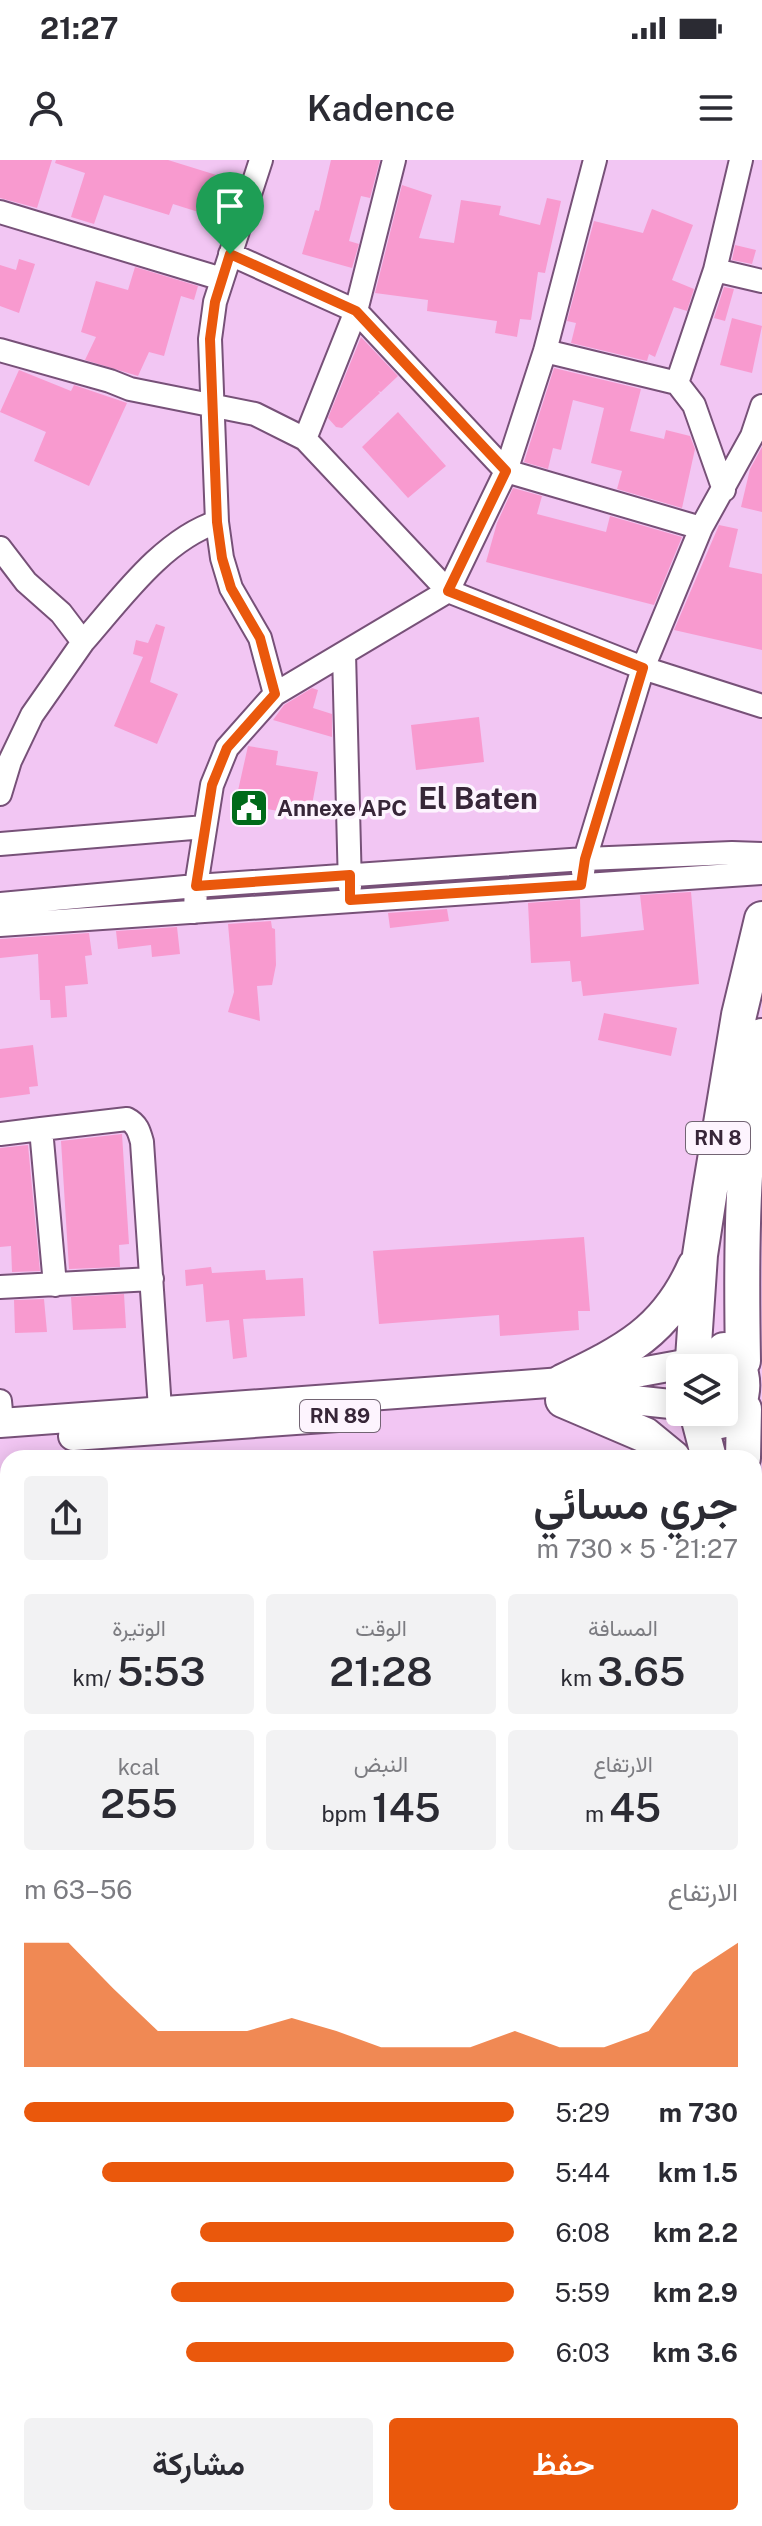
<!DOCTYPE html>
<html lang="ar">
<head>
<meta charset="utf-8">
<style>
	body { margin:0; font-family:"Public Sans",Vazirmatn,sans-serif; background:#f2f2f3; color:#2b2b33; direction:rtl; height:100vh; display:flex; flex-direction:column; font-size:30px; white-space:nowrap }
	* { box-sizing:border-box; margin:0 }
	p { font-size:26px; color:#7c7c81 }
	.icon { flex:none; width:44px; height:44px; fill:none; stroke:currentColor; stroke-width:2; stroke-linecap:round; stroke-linejoin:round }
	.map { position:relative; flex:1; overflow:hidden; direction:ltr }
	.side { position:absolute; left:0px; top:1290px; width:762px; height:1076px; display:flex; flex-direction:column; background:#fff; border-radius:24px 24px 0 0; box-shadow:0 4px 20px #0003; direction:rtl }
	.side>* { flex:none }
	.tools { position:absolute; left:666px; top:1194px; display:grid; gap:16px }
	.tools a { display:grid; place-items:center; width:72px; height:72px; border-radius:8px; background:#fff; box-shadow:0 4px 20px #0003; font-size:40px }
	.pin { position:absolute; display:grid; place-items:center; width:68px; height:68px; color:#fff; margin:-82px -34px; border-radius:50% 50% 50% 0; rotate:-45deg; box-shadow:0 0 8px #0007 }
	.pin .icon { rotate:45deg }
	.round { display:grid; place-items:center; flex:none; width:84px; height:84px; border-radius:8px; background:#f2f2f3 }
	.headline { display:flex; align-items:center; justify-content:space-between; height:136px; padding:0 24px }
	h1 { font-size:44px; font-weight:600; line-height:60px }
	.figures { display:grid; grid-template-columns:repeat(3,1fr); gap:12px; height:136px; padding:8px 24px }
	.figures div { display:grid; align-content:center; border-radius:8px; background:#f2f2f3; text-align:center }
	.figures b { font-size:40px; font-weight:600 }
	.figures small { font-size:22px; font-weight:400 }
	.figures p { font-size:22px }
	.chart { height:224px; padding:16px 24px }
	.chart p { display:flex; justify-content:space-between }
	.chart svg { width:100%; height:144px; margin-top:8px; fill:#ea580c; opacity:.7 }
	.cta { display:flex; gap:16px; margin-top:auto; padding:16px 24px }
	.cta a { flex:1; height:92px; border-radius:8px; background:#ea580c; color:#fff; font-size:32px; font-weight:600; line-height:92px; text-align:center }
	.cta a+a { background:#f2f2f3; color:#2b2b33 }
	ul { padding:0 24px; list-style:none; font-size:26px }
	li { display:grid; grid-template-columns:128px 96px 1fr; align-items:center; height:60px }
	li i { height:20px; border-radius:10px; background:#ea580c }
	.status { display:flex; justify-content:space-between; align-items:center; height:56px; padding:0 40px; background:#fff; direction:ltr }
	.status svg { height:22px; fill:currentColor }
	header { display:flex; justify-content:space-between; align-items:center; height:104px; padding:0 24px; background:#fff; font-size:36px; font-weight:600 }
	.map>svg:first-child { display:block }
</style>
</head>
<body>
<div class="status"><b>21:27</b><svg viewBox="0 0 49 12"><path d="M0 12V9h3v3zM5 12V6h3v6zM10 12V3h3v9zM15 12V0h3v12zM26 1h20v11H26zM47 4h2v5h-2z"/></svg></div>
<header><svg class="icon" aria-label="menu" viewBox="0 0 24 24"><path d="M4 6h16M4 12h16M4 18h16"/></svg>Kadence<svg class="icon" aria-label="person" viewBox="0 0 24 24"><circle cx="12" cy="8" r="4"/><path d="M4 21q1-7 8-7t8 7"/></svg></header>
<div class="map">
<svg width="762" height="2366" viewBox="0 0 762 2366">
	<rect width="100%" height="100%" fill="#f2c6f3"/>
	<path fill="#f89acf" d="M 0,0 L 52,0 L 37,48 L 0,38 Z
		M 56,0 L 168,0 L 239,22 L 227,61 L 173,44 L 169,55 L 104,35 L 94,64 L 71,57 L 85,13 L 55,3 Z
		M 331,0 L 380,0 L 370,38 L 361,36 L 349,81 L 359,84 L 352,108 L 302,94 L 315,50 L 319,51 Z
		M 402,25 L 432,35 L 419,78 L 454,83 L 461,40 L 501,46 L 499,55 L 540,65 L 547,38 L 561,41 L 545,113 L 538,112 L 531,160 L 520,159 L 517,177 L 495,173 L 497,161 L 427,151 L 428,140 L 375,133 Z
		M 652,49 L 693,65 L 672,120 L 694,129 L 687,151 L 674,147 L 655,197 L 649,194 L 647,201 L 571,183 L 576,163 L 567,161 L 594,61 L 643,73 Z
		M 735,85 L 756,90 L 752,104 L 732,100 Z
		M 19,99 L 35,104 L 19,153 L 0,146 L 0,105 L 16,110 Z
		M 135,107 L 198,126 L 194,140 L 181,136 L 164,196 L 149,192 L 138,216 L 85,200 L 96,177 L 81,172 L 96,121 L 128,130 Z
		M 724,127 L 734,129 L 725,161 L 714,158 Z
		M 732,158 L 762,166 L 752,213 L 720,205 Z
		M 361,177 L 398,216 L 381,232 L 378,231 L 380,233 L 342,268 L 336,267 L 328,258 Z
		M 554,208 L 641,229 L 630,271 L 664,279 L 666,270 L 690,276 L 695,289 L 682,348 L 617,329 L 622,311 L 591,303 L 604,248 L 573,240 L 561,290 L 553,288 L 548,309 L 524,302 Z
		M 19,210 L 71,231 L 74,225 L 127,243 L 89,326 L 34,301 L 46,272 L 0,252 Z
		M 398,252 L 446,306 L 408,338 L 362,287 Z
		M 762,287 L 762,352 L 741,347 L 750,309 Z
		M 513,328 L 542,336 L 537,354 L 606,372 L 610,356 L 682,377 L 654,445 L 486,402 L 497,363 Z
		M 719,365 L 738,369 L 729,407 L 762,414 L 762,490 L 674,470 Z
		M 156,464 L 165,467 L 150,522 L 178,534 L 157,584 L 114,566 L 143,497 L 133,494 L 136,480 L 148,483 Z
		M 312,528 L 318,530 L 313,548 L 332,554 L 332,577 L 273,560 L 284,545 Z
		M 479,557 L 484,602 L 416,610 L 411,565 Z
		M 248,586 L 278,591 L 276,605 L 318,612 L 310,656 L 254,647 L 256,638 L 237,635 Z
		M 691,732 L 699,824 L 583,836 L 581,821 L 572,822 L 570,801 L 531,803 L 528,743 L 580,739 L 581,777 L 644,770 L 640,735 Z
		M 447,749 L 449,761 L 390,768 L 388,753 Z
		M 271,761 L 272,768 L 275,769 L 276,805 L 272,825 L 257,826 L 260,861 L 228,852 L 234,832 L 228,764 Z
		M 177,767 L 180,794 L 152,797 L 151,785 L 118,789 L 116,771 Z
		M 89,773 L 92,795 L 85,796 L 88,824 L 65,826 L 67,857 L 51,858 L 50,840 L 40,840 L 38,794 L 0,798 L 0,779 Z
		M 604,853 L 677,868 L 671,896 L 598,880 Z
		M 33,885 L 38,926 L 29,927 L 30,934 L 0,938 L 0,889 Z
		M 122,974 L 129,1084 L 119,1085 L 120,1107 L 69,1109 L 61,981 Z
		M 28,985 L 40,1111 L 12,1112 L 11,1086 L 0,1087 L 0,988 Z
		M 584,1077 L 590,1151 L 578,1151 L 579,1170 L 500,1176 L 499,1155 L 379,1164 L 373,1091 Z
		M 211,1107 L 212,1113 L 265,1110 L 266,1120 L 303,1118 L 305,1156 L 243,1159 L 247,1197 L 233,1199 L 229,1160 L 206,1162 L 203,1124 L 186,1126 L 185,1110 Z
		M 124,1134 L 126,1168 L 73,1170 L 71,1137 Z
		M 44,1139 L 47,1172 L 15,1173 L 14,1140 Z"/>
	<g fill="none" stroke-linecap="round" stroke-linejoin="round">
		<g stroke="#775178" stroke-width="26">
			<path id="minor" d="M 0,52 L 222,119
				M 230,94 L 356,151 L 506,311 L 701,368
				M 715,110 L 762,121
				M 0,190 L 110,221 L 130,229 L 255,254 L 305,279 L 448,431 L 506,311 L 545,191 L 595,0
				M 545,191 L 677,223
				M 305,279 L 356,151 L 394,0
				M 724,330 L 694,245 L 677,223 L 715,110 L 741,0
				M 217,362 L 222,398 L 231,428 L 260,478 L 275,534
				M 0,388 L 26,422 L 61,453 L 83,482 L 32,555 L 10,601 L 0,634
				M 83,482 C 120,440 162,380 217,362 L 210,179 L 215,142 L 261,0
				M 344,493 L 350,727
				M 0,684 L 205,667
				M 583,712 L 585,699 L 643,508 L 701,368 L 752,276 L 762,246
				M 0,744 L 196,726 L 585,699 L 732,693 L 762,694
				M 195,752 L 196,726 L 212,625 L 227,588 L 275,534 L 448,431 L 643,508 L 762,546
				M 0,765 L 762,713
				M 41,969 L 127,959 C 137,964 139,971 142,982 L 160,1249
				M 0,974 L 41,969 L 55,1125
				M 0,1127 L 152,1119
				M 0,1241 L 2,1262
				M 754,1901 L 762,1906"/>
		</g>
		<g stroke="#775178" stroke-width="32">
			<path id="major" d="M 567,1240 L 633,1240 L 680,1245
				M 0,1263 L 562,1222 L 641,1212 L 690,1203
				M 73,1276 L 338,1257"/>
		</g>
		<g stroke="#775178" stroke-width="38">
			<path id="highway" d="M 693,1199 L 700,1095 L 710,1030 L 739,855 L 762,759
				M 743,1201 C 741,1092 741,983 762,876
				M 562,1222 C 624,1192 666,1172 695,1106
				M 563,1240 L 645,1275 L 673,1298
				M 694,1252 C 735,1288 762,1213 724,1190
				M 698,1256 L 709,1298
				M 743,1298 L 744,1249
				M 754,1423 L 762,1473
				M 754,1572 L 762,1619"/>
		</g>
		<use href="#minor" stroke="#fff" stroke-width="22"/>
		<use href="#major" stroke="#fff" stroke-width="28"/>
		<use href="#highway" stroke="#fff" stroke-width="34"/>
	</g>
	<g fill="none" stroke-linecap="round" stroke-linejoin="round">
		<g stroke="#fff" stroke-width="16">
			<path id="route" d="M 230,94 L 356,151 L 506,311 L 448,431 L 643,508 L 585,699 L 581,725 L 350,740 L 350,715 L 196,726 L 212,625 L 227,588 L 275,534 L 260,478 L 231,428 L 222,398 L 217,362 L 210,179 L 215,142 Z"/>
		</g>
		<use href="#route" stroke="#ea580c" stroke-width="10"/>
	</g>
	<defs>
		<g id="civic-square" transform="scale(2)"><rect x="-9" y="-9" width="18" height="18" rx="4" fill="#006a19" stroke="#fdf4fe"/><path d="M-.6-6.5H3V-4.5H.6V-3L4-1V1h2V6H-6V1h2V-1L-.6-3ZM-1.2 2.5V6h2.4V2.5Z" fill="#fff"/></g>
	</defs>
	<g fill-rule="evenodd">
		<use href="#civic-square" x="249" y="648"/>
	</g>
	<g text-anchor="middle" stroke-width="7" stroke-linejoin="round" paint-order="stroke">
		<g fill="#fdf4fe" stroke="#726473" stroke-width="2">
			<rect x="686" y="962" width="64" height="32" rx="6"/>
			<rect x="300" y="1240" width="80" height="32" rx="6"/>
		</g>
		<g font-size="20" font-weight="bold" fill="#372638">
			<text x="718" y="985">RN 8</text>
			<text x="340" y="1263">RN 89</text>
		</g>
		<g font-size="22" font-weight="bold" fill="#372638" stroke="#fdf4fe" text-anchor="start">
			<text x="277" y="656">Annexe APC</text>
		</g>
		<g font-size="30" font-weight="bold" fill="#372638" stroke="#fdf4fe">
			<text x="478" y="649">El Baten</text>
		</g>
	</g>
</svg>
<div class="tools">
<a><svg class="icon" aria-label="layers" viewBox="0 0 24 24"><path d="M12 4l9 5-9 5-9-5zM3 14l9 5 9-5"/></svg></a>
</div>
<div class="pin" style="left:230px;top:94px;background:#1e9e55"><svg class="icon" aria-label="arrive" viewBox="0 0 24 24"><path d="M6 21V4h12l-3 4 3 4H6"/></svg></div>
<section class="side">
<div class="headline"><div><h1>جري مسائي</h1><p>21:27 · 5 × 730 m</p></div><a class="round"><svg class="icon" aria-label="share" viewBox="0 0 24 24"><path d="M12 15V3M7 8l5-5 5 5M5 13v7h14v-7"/></svg></a></div>
<div class="figures">
<div><p>المسافة</p><b>3.65<small> km</small></b></div>
<div><p>الوقت</p><b>21:28</b></div>
<div><p>الوتيرة</p><b>5:53<small> /km</small></b></div>
</div>
<div class="figures">
<div><p>الارتفاع</p><b>45<small> m</small></b></div>
<div><p>النبض</p><b>145<small> bpm</small></b></div>
<div><p>kcal</p><b>255</b></div>
</div>
<div class="chart"><p><span>الارتفاع</span>56–63 m</p>
<svg viewBox="0 0 160 44" preserveAspectRatio="none"><path d="M0 44V6L10 6L20 20L30 33L40 33L50 33L60 29L70 33L80 38L90 38L100 38L110 33L120 38L130 38L140 33L150 15L160 6V44z"/></svg>
</div>
<ul>
<li><b>730 m</b>5:29<i style="width:100%"></i></li>
<li><b>1.5 km</b>5:44<i style="width:84%"></i></li>
<li><b>2.2 km</b>6:08<i style="width:64%"></i></li>
<li><b>2.9 km</b>5:59<i style="width:70%"></i></li>
<li><b>3.6 km</b>6:03<i style="width:67%"></i></li>
</ul>
<div class="cta"><a>حفظ</a><a>مشاركة</a></div>
</section>
</div>
</body>
</html>
